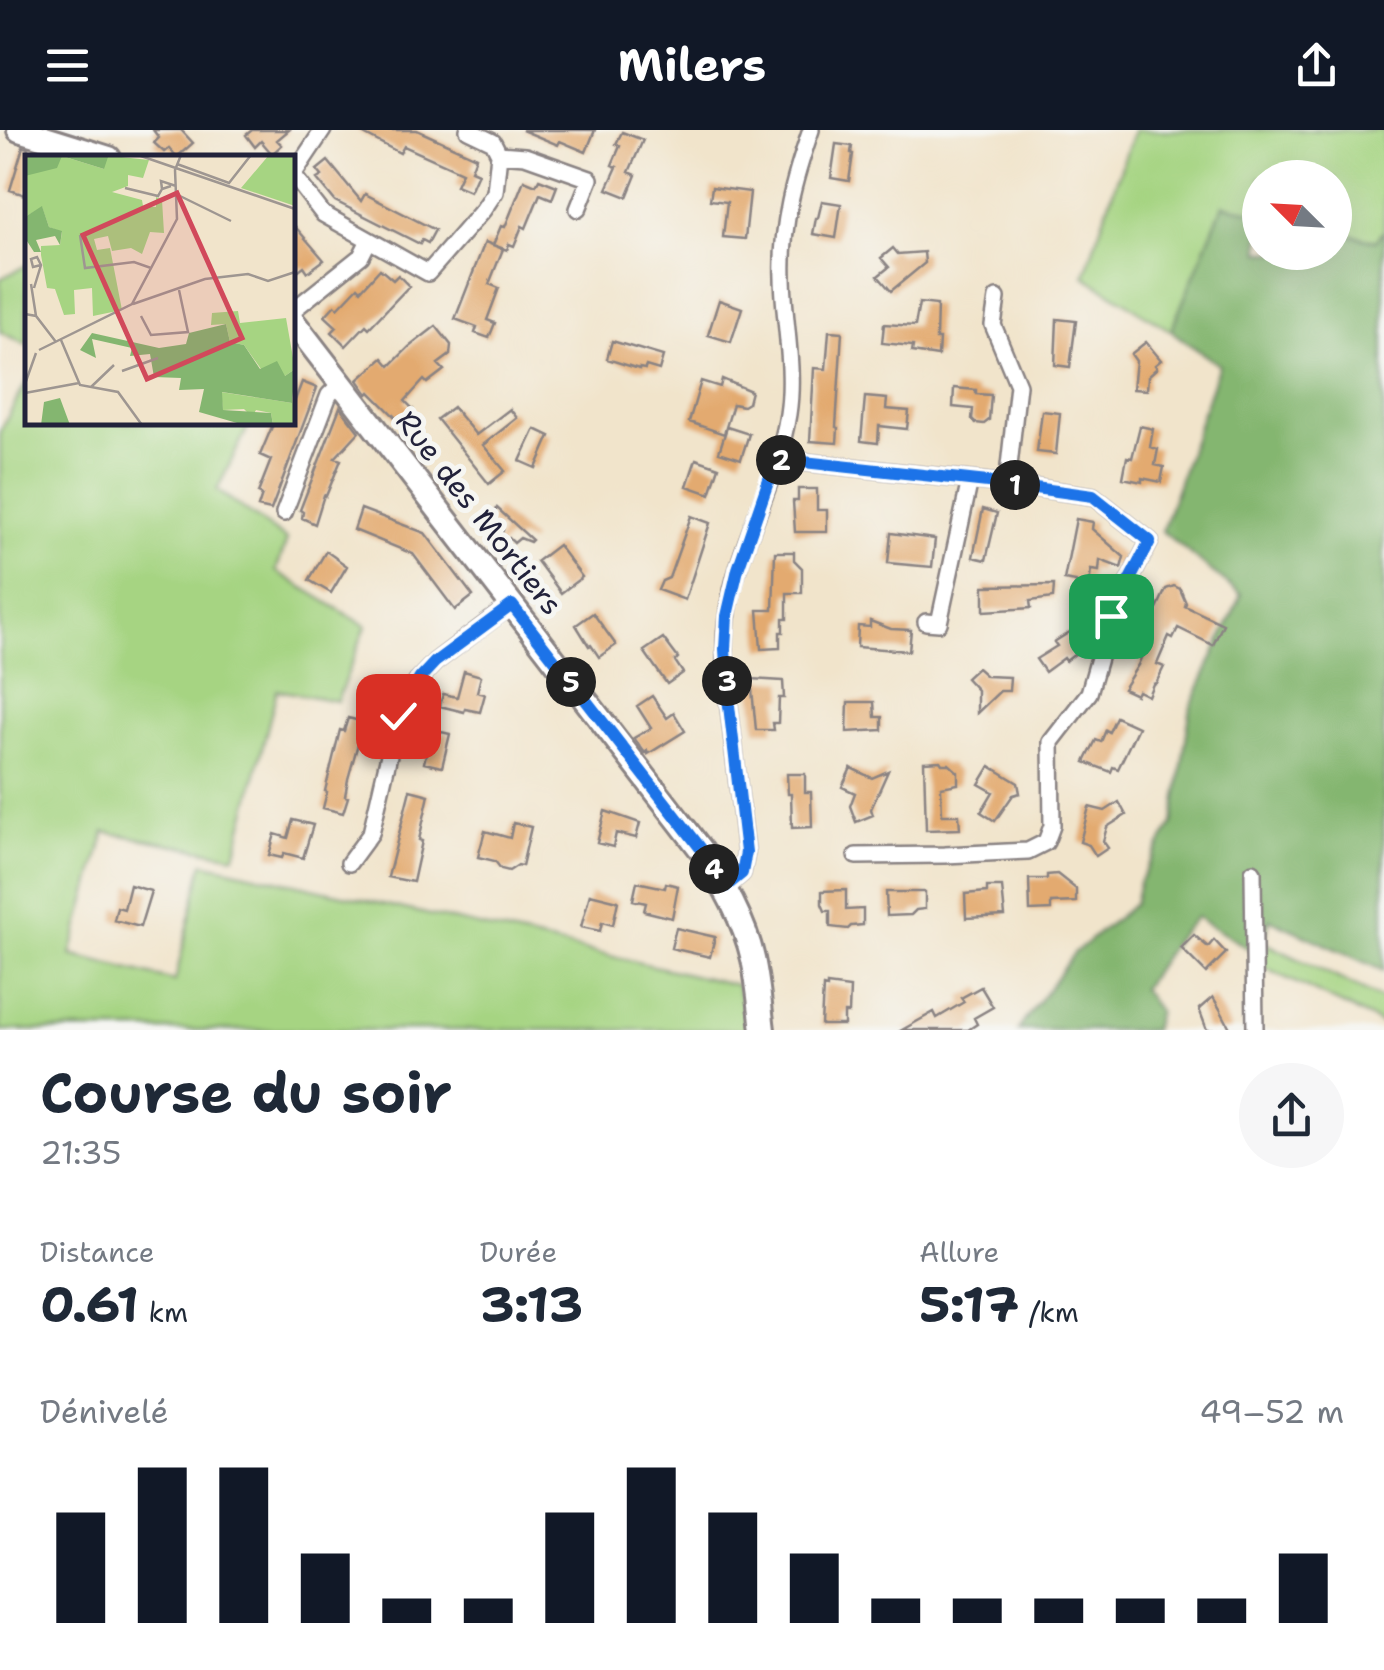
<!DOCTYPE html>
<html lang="fr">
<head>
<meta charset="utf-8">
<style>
	body { margin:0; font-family:"Shantell Sans",sans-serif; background:#f6f6f7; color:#1f2937; height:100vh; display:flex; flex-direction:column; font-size:38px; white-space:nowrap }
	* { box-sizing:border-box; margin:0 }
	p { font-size:32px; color:#747a83 }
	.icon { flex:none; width:55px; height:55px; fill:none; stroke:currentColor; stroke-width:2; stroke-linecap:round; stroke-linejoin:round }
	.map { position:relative; height:900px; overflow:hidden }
	.sheet { display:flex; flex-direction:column; background:#fff; flex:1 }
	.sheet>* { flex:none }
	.needle { width:65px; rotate:294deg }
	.buttons { position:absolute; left:1242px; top:30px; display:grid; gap:20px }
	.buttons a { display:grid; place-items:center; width:110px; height:110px; border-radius:50%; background:#fff; box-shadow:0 10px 40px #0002; font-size:50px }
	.pin { position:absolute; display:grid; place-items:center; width:85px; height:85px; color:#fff; margin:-42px; border-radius:20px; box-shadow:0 5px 15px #0006 }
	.km { position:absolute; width:50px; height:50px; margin:-25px; border-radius:50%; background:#222; color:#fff; font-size:28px; line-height:50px; text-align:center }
	.round { display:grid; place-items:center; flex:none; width:105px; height:105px; border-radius:52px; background:#f6f6f7 }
	.head { display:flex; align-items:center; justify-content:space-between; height:170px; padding:0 40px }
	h1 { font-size:55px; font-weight:700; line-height:75px }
	.figures { display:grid; grid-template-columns:repeat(3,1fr); gap:15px; height:170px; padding:10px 40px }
	.figures div { display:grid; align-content:center }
	.figures b { font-size:50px; font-weight:700 }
	.figures small { font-size:28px; font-weight:400 }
	.figures p { font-size:28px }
	.chart { height:280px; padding:20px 40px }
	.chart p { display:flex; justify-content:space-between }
	.chart svg { width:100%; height:180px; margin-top:10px; stroke:#111827; stroke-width:6 }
	header { display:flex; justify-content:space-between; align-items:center; height:130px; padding:0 40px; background:#111827; color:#fff; font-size:45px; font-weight:700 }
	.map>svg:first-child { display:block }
</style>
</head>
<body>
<header><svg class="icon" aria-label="menu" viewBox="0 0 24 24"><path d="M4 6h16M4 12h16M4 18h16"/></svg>Milers<svg class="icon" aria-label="share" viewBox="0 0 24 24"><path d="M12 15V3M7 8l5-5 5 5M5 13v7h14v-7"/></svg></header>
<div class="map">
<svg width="1384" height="900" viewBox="0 0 1384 900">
	<rect width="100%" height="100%" fill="#f6f6f2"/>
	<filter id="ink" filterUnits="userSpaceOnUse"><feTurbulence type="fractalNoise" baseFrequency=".01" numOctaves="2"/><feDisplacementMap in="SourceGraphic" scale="20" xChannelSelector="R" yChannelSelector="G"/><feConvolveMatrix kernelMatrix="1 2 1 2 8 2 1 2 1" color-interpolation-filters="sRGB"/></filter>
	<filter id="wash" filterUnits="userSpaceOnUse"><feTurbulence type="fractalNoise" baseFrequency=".0048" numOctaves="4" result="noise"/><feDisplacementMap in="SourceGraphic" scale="40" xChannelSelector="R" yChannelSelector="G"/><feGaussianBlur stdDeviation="2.25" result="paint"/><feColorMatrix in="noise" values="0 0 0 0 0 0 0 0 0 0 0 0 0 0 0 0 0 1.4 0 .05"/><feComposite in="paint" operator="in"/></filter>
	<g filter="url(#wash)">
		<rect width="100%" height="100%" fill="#f1e4cb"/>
		<path fill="#a6d482" stroke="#647b5e" stroke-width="2.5" d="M 1134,0 L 1384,0 L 1384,101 L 1376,111 L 1335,101 L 1335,48 L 1260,48 L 1260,83 L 1223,76 L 1171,201 L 1084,146 Z
			M 27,135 L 27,215 L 0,202 L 0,149 Z
			M 27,251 L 28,292 L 250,293 L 217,360 L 287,410 L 276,441 L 366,496 L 337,571 L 277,560 L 235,726 L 105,702 L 71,825 L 175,851 L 203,733 L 737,855 L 746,889 L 747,900 L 0,900 L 0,301 Z
			M 1265,813 L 1384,870 L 1384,895 L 1263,837 Z"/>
		<path fill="#84b670" stroke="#536c56" stroke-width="2.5" d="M 1223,75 L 1260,83 L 1260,122 L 1335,122 L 1335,101 L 1376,111 L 1384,101 L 1384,841 L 1269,789 L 1263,827 L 1196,787 L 1176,809 L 1142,859 L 1158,881 L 1153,900 L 1018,900 L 1074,823 L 1134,774 L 1139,752 L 1173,693 L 1191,576 L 1241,465 L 1162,401 L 1219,235 L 1171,201 Z"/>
		<g id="blocks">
			<path fill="#e3aa6f" d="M 153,0 L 181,0 L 193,13 L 177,27 L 169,18 L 164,22 L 154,13 L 159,8 Z
				M 252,0 L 289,0 L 277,10 L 282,15 L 272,24 L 261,11 L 255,17 L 246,5 Z
				M 356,0 L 417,0 L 476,27 L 471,40 L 478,43 L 470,61 L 456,55 L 462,42 L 404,16 L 400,23 Z
				M 522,0 L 595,0 L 586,22 L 560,11 L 558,15 Z
				M 622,2 L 643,10 L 629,42 L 636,45 L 627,67 L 607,59 L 617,37 L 612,35 L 620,16 L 616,14 Z
				M 836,14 L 852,16 L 851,23 L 853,24 L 849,51 L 831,48 Z
				M 23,17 L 28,18 L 28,56 L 25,65 L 10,60 Z
				M 328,31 L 361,71 L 365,64 L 435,100 L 428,113 L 422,110 L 420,114 L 335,71 L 317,49 L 322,46 L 317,40 Z
				M 539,49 L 557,56 L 552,69 L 540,64 L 526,98 L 522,96 L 514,116 L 509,114 L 507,120 L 493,115 L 501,96 L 505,97 L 524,50 L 536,55 Z
				M 712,57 L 750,62 L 745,109 L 723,107 L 727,72 L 710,70 Z
				M 822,71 L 841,74 L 836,108 L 813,104 L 816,88 L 818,88 Z
				M 292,93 L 324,130 L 308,142 L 304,136 L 292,145 Z
				M 485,112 L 503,119 L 489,154 L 499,158 L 487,190 L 495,193 L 489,208 L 475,203 L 477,197 L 455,189 Z
				M 893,118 L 898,124 L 924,122 L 925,133 L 891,161 L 878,146 L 889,137 L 881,128 Z
				M 380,139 L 393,150 L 398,145 L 409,156 L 369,198 L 366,195 L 346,216 L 332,202 L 337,197 L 325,186 L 335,175 L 338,178 L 358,157 L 361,160 Z
				M 719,170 L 742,178 L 731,212 L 708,205 Z
				M 919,173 L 937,175 L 936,209 L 939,209 L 938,226 L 912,222 L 913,216 L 882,213 L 884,194 L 915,196 Z
				M 1057,189 L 1076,191 L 1070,237 L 1055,235 Z
				M 436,196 L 451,215 L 450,225 L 438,234 L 444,240 L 427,253 L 424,250 L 405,271 L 413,279 L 400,292 L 370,262 L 368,264 L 358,250 L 383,228 L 390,236 L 409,217 Z
				M 829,201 L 842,202 L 836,297 L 838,298 L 837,313 L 810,311 L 814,238 L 826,239 Z
				M 612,211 L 663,226 L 659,240 L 646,236 L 645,239 L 639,238 L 639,239 L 607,229 Z
				M 1146,212 L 1161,230 L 1155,235 L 1157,238 L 1148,246 L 1147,260 L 1133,259 L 1136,231 L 1131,224 Z
				M 722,249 L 751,261 L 748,273 L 743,276 L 733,274 L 724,304 L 689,292 L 701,251 L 720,257 Z
				M 302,252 L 317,258 L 271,380 L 258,377 L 262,365 L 258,363 L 271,330 L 260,325 L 274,292 L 292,292 L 292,278 Z
				M 954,258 L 976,260 L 976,264 L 991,265 L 989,290 L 984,294 L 976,293 L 972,289 L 973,279 L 953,277 Z
				M 865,267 L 887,269 L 886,279 L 909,281 L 907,299 L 879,296 L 878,313 L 861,311 Z
				M 340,277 L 359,302 L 335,328 L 341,330 L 326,366 L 324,365 L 315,394 L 302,388 L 303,382 L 300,380 Z
				M 453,277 L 476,305 L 510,279 L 517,288 L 483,315 L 505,341 L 489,354 L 437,289 Z
				M 1042,281 L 1060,283 L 1056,324 L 1037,322 Z
				M 1140,296 L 1153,299 L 1150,317 L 1158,319 L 1155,335 L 1164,337 L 1161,352 L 1142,348 L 1142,352 L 1123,348 L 1127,327 L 1132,328 Z
				M 727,297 L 749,304 L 741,329 L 719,322 Z
				M 535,299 L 550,306 L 536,338 L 520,331 Z
				M 696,329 L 719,337 L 710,364 L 687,356 Z
				M 798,359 L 817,359 L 817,380 L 827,380 L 827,402 L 795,402 L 793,371 L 798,371 Z
				M 497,378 L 532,410 L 530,412 L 520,408 L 514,413 L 509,408 L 492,424 L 503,400 L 490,394 Z
				M 361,379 L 425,403 L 473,466 L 455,480 L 413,424 L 354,400 Z
				M 983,379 L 997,383 L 986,430 L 973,427 Z
				M 691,386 L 710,393 L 685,470 L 658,460 L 662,451 L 669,448 Z
				M 1076,389 L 1093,392 L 1092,399 L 1124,427 L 1121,438 L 1100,430 L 1099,441 L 1091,440 L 1090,448 L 1074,465 L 1076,452 L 1064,450 Z
				M 891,403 L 935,409 L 932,437 L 888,433 Z
				M 558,415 L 582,447 L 561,463 L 537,431 Z
				M 326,421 L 347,436 L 331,463 L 309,450 Z
				M 775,422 L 794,422 L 794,430 L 802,438 L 802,463 L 787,463 L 787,489 L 783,489 L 783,502 L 780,502 L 780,518 L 761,519 L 758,480 L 773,480 Z
				M 1054,455 L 1053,468 L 1030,471 L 1031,478 L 984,481 L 984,456 Z
				M 1174,456 L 1180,459 L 1186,473 L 1185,476 L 1223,494 L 1213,515 L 1178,498 L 1173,508 L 1169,506 L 1157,534 L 1164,537 L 1156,553 L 1153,554 L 1148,566 L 1138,561 L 1136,565 L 1123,559 L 1138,535 L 1150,507 L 1147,505 L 1149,496 L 1166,459 Z
				M 593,483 L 616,515 L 599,527 L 591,515 L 589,516 L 576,495 Z
				M 870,491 L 891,499 L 911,500 L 909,521 L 857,517 L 858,496 L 870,497 Z
				M 1073,500 L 1084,517 L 1066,531 L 1064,528 L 1045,542 L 1036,529 L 1057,516 L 1054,512 Z
				M 663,508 L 678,528 L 675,531 L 683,543 L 667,554 L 644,521 Z
				M 977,538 L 986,546 L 1010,547 L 1009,561 L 1000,561 L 977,583 L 977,560 L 966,548 Z
				M 464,541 L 481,546 L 477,562 L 485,564 L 480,582 L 465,579 L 464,582 L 440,576 L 443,564 L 457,567 Z
				M 751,549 L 783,551 L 784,568 L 779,568 L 778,593 L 773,593 L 774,600 L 756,600 Z
				M 652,566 L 667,588 L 674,583 L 685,601 L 648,624 L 647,621 L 645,623 L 634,608 L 651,598 L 637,576 Z
				M 848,572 L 874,572 L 875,587 L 882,587 L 882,600 L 847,602 Z
				M 1116,587 L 1138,597 L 1118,639 L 1113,637 L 1111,642 L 1085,632 L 1096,610 L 1101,612 L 1106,600 L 1109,602 Z
				M 348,588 L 364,592 L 348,649 L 345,666 L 348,667 L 343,683 L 323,678 L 327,662 L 325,661 L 340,600 L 344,601 Z
				M 428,599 L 450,604 L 442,637 L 424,633 L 427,619 L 424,618 Z
				M 940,631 L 942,634 L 949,634 L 958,642 L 958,654 L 941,657 L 942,685 L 959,685 L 960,699 L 926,700 L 924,632 Z
				M 990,636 L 1018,653 L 1020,663 L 1013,665 L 995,691 L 981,682 L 993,662 L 979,654 Z
				M 851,638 L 872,648 L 888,641 L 871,679 L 873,685 L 856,692 L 850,676 L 855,663 L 842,657 Z
				M 787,644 L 805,644 L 805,662 L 811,662 L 812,697 L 792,698 L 791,664 L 788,664 Z
				M 410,660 L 429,665 L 419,710 L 422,711 L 413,752 L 388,747 Z
				M 1119,672 L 1126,685 L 1107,697 L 1103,711 L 1108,718 L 1096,726 L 1089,715 L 1080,712 L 1089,677 L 1105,681 Z
				M 605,681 L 640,693 L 636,708 L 616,703 L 613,717 L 597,713 Z
				M 293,690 L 313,695 L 303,728 L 284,723 L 282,728 L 269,725 L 275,704 L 288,708 Z
				M 513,693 L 531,697 L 522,736 L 518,735 L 509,741 L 501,739 L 495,731 L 478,727 L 485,701 L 510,708 Z
				M 1057,744 L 1076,759 L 1076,772 L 1051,773 L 1051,780 L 1030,781 L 1029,749 L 1047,749 L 1047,745 Z
				M 637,752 L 665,758 L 666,753 L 678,756 L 672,788 L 644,781 L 646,773 L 633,770 Z
				M 130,755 L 151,761 L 140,797 L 114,790 L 117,777 L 124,779 Z
				M 987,757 L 1002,757 L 1005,786 L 966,788 L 965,764 L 987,762 Z
				M 846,760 L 846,780 L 863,779 L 863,795 L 851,796 L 848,799 L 830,797 L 830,781 L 825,781 L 822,774 L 822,761 Z
				M 886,762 L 925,762 L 925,779 L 916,780 L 911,785 L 887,786 Z
				M 590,764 L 618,771 L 613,795 L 602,792 L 600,801 L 581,797 Z
				M 676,798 L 715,807 L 710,827 L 671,818 Z
				M 1194,805 L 1208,817 L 1214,810 L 1226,823 L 1206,843 L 1181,818 Z
				M 827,855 L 850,858 L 849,883 L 844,883 L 844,895 L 821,895 L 823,857 L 827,858 Z
				M 981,857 L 993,877 L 974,888 L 977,894 L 968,900 L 902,900 L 934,882 L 937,888 L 964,872 L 961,868 Z
				M 1213,867 L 1220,879 L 1231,900 L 1207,900 L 1199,879 Z"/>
		</g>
	</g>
	<g filter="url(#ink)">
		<use href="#blocks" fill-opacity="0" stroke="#8a8383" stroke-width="2.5"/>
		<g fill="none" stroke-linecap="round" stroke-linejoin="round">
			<g stroke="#8a8383" stroke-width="20">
				<path id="street" d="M 323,0 L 293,45 L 323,84 L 428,143 L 483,80 L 495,62 L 499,24 L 493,12 L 468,0
					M 499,24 L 525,26 L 590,49 L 578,79
					M 997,168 L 993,195 L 1018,255 L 1007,354
					M 292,181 L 361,126 L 369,110
					M 776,329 L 1007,354 L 1093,366 L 1150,411 L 1111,486 L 1089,563 L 1051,612 L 1052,696 L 1046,712 L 1028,721 L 945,725 L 856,726
					M 284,383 L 329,265 L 341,253
					M 926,492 L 939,493 L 970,350
					M 349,733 L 371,703 L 398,586 L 409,564 L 420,548 L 435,532 L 511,475
					M 1253,742 L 1255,900
					M 725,757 L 742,743 L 746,722 C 741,679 736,637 731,594 C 727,559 722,523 727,488 C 736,417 777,354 788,284 C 795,239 784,193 783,148 C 781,95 794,49 811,0"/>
			</g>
			<g stroke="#8a8383" stroke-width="28">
				<path id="secondary" d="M 19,0 L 109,28
					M 292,190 L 702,721 C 723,754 744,789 753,829 C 758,852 760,876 763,900"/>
			</g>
			<use href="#street" stroke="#fff" stroke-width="15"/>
			<use href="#secondary" stroke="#fff" stroke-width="22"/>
		</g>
	</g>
	<g fill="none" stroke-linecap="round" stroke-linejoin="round" filter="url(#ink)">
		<g stroke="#fff" stroke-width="20">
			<path id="route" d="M 398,586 L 420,548 L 435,532 L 512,475 L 702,720 L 725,757 L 742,743 L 746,722 L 728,567 L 725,519 L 727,486 L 738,439 L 776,329 L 1006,354 L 1093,366 L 1150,411 L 1111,486"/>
		</g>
		<use href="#route" stroke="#1a73e8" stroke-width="12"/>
	</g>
	<g text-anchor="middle" stroke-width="10" stroke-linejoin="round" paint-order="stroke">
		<g font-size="30" fill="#22223b" stroke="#f6f6f2">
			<text transform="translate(479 383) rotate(52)" y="10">Rue des Mortiers</text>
		</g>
	</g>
	<g transform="translate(25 25)">
		<rect width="270" height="270" fill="#f1e4cb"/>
		<path d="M 78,0 L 124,5 L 118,23 L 103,20 L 103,31 L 87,37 L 117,45 L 118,51 L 131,52 L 131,42 L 137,45 L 139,78 L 125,77 L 117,99 L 106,93 L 87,96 L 83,81 L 69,84 L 72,95 L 85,93 L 97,155 L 68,161 L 67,133 L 49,135 L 50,159 L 39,160 L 30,134 L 22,133 L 16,100 L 16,91 L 35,90 L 37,77 L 24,72 L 17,52 L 0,62 L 0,21 L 37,1 L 79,14 ZM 244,0 L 270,0 L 270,51 L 216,33 ZM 213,156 L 215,168 L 261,163 L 270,214 L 260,221 L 236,214 L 219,190 L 205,187 L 201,169 L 186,170 L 187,158 ZM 270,231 L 270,269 L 248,270 L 246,258 L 231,255 L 227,262 L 219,254 L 198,255 L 196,237 L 267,248 Z" fill="#a6d482"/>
		<path d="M 0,0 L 78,0 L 83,2 L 79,14 L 37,1 L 32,13 L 0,21 ZM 17,51 L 24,72 L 37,76 L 35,90 L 30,81 L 11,85 L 16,97 L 9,97 L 0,83 L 0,62 ZM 201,169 L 205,187 L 219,190 L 235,214 L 252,206 L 260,221 L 270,214 L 267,248 L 197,237 L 198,255 L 246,258 L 248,270 L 219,270 L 174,257 L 179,234 L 154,235 L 156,223 L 129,222 L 125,199 L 105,201 L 107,193 L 67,184 L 71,203 L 55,195 L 67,178 L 134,193 L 161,189 L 164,178 ZM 35,243 L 45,270 L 16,270 L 19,247 Z" fill="#84b670"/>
		<path fill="none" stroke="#9e9691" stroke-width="2.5" d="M 113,0 L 270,54M 152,9 L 204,28 L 226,0M 146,31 L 137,34 L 136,26 L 151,31M 100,33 L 133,41 L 137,34M 153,40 L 206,66M 55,80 L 60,113 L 109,107 L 126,113M 6,129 L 11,161M 9,133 L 16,110 L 12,102 L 6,104 L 8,112 L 16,110M 108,149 L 180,124 L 223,119 L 243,126 L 270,117M 0,159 L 11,161 L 31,187M 116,161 L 126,180 L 163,177 L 154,135M 36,185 L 55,230 L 93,237 L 117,270M 14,195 L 107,149 L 152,64 L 150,15 L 156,0M 97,216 L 133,203M 0,229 L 11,198M 66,232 L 89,210M 0,238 L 54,228"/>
		<path fill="#d1495b" fill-opacity="0.15" stroke="#d1495b" stroke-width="5" d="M 152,38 L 217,183 L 122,224 L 58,80 Z"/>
		<rect width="270" height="270" fill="none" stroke="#22223b" stroke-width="5"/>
	</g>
</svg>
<div class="buttons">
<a><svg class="needle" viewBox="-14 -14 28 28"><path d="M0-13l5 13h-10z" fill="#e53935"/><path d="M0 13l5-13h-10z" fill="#747a83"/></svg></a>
</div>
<div class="pin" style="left:1111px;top:486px;background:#1e9e55"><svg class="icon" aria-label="arrive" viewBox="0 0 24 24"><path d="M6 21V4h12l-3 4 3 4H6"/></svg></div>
<div class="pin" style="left:398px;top:586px;background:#d93025"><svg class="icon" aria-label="check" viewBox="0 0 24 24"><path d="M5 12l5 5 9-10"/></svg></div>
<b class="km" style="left:1015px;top:355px">1</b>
<b class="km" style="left:781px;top:330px">2</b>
<b class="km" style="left:727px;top:551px">3</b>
<b class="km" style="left:714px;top:739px">4</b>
<b class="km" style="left:571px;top:552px">5</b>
</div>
<section class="sheet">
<div class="head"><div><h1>Course du soir</h1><p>21:35</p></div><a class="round"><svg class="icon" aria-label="share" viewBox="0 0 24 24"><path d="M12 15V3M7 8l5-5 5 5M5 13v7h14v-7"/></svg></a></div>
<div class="figures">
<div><p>Distance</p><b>0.61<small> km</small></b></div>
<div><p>Durée</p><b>3:13</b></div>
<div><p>Allure</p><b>5:17<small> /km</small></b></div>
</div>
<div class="chart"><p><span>Dénivelé</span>49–52 m</p>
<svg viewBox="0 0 160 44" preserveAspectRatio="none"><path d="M5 44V17M15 44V6M25 44V6M35 44V27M45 44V38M55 44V38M65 44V17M75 44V6M85 44V17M95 44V27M105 44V38M115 44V38M125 44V38M135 44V38M145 44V38M155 44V27"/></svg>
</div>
</section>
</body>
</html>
